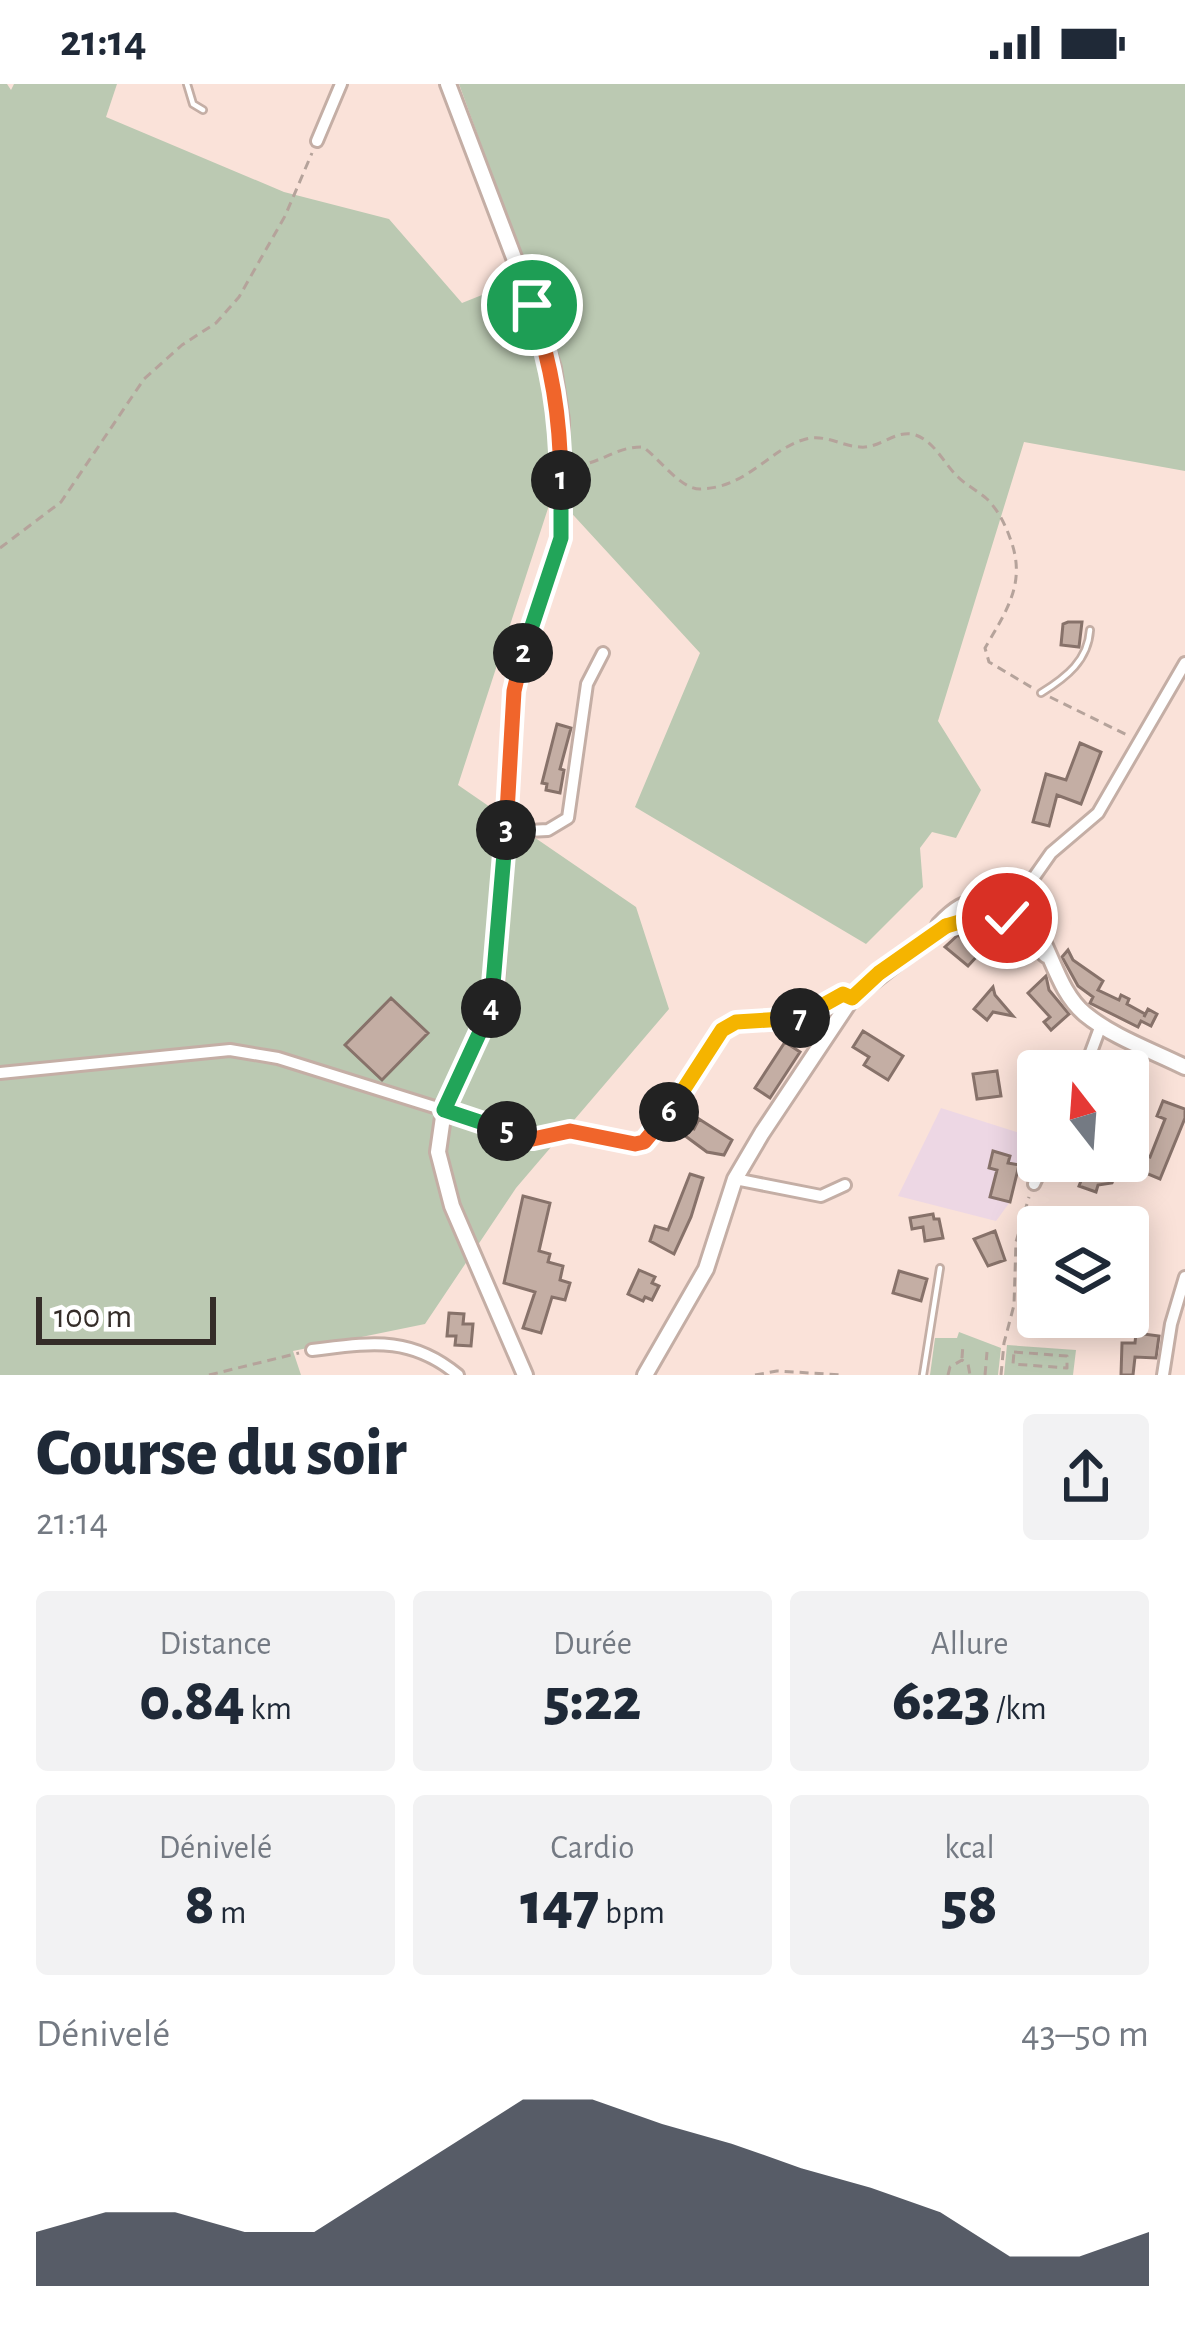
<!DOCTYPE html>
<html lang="fr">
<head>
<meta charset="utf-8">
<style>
	body { margin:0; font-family:"Alegreya Sans",sans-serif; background:#f2f2f3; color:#1f2937; height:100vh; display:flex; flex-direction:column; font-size:45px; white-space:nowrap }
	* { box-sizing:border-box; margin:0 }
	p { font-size:39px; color:#747a83 }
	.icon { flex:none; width:66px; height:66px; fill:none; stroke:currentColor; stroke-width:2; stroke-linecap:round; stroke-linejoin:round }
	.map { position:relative; height:1291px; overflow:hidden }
	.panel { display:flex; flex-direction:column; background:#fff; flex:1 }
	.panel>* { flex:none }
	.needle { width:78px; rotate:343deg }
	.controls { position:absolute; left:1017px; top:966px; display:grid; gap:24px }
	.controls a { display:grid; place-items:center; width:132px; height:132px; border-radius:12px; background:#fff; box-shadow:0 6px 30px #0003; font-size:60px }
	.scale { position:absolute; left:36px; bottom:30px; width:180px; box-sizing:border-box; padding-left:12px; border:6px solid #352d29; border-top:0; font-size:33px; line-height:42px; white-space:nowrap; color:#352d29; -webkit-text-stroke:9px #fff; paint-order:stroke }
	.pin { position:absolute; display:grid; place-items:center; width:102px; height:102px; color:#fff; margin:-51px; border:6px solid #fff; border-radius:50%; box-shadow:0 3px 12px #0007 }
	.km { position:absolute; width:60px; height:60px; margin:-30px; border-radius:50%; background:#222; color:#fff; font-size:33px; line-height:60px; text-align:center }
	.round { display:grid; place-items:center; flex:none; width:126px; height:126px; border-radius:12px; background:#f2f2f3 }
	.overview { display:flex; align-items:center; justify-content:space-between; height:204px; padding:0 36px }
	h1 { font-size:66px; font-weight:800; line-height:90px }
	.figures { display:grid; grid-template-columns:repeat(3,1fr); gap:18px; height:204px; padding:12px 36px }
	.figures div { display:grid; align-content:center; border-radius:12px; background:#f2f2f3; text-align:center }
	.figures b { font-size:60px; font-weight:800 }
	.figures small { font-size:33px; font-weight:400 }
	.figures p { font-size:33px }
	.chart { height:336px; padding:24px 36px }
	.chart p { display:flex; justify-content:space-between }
	.chart svg { width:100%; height:216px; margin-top:12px; fill:#111827; opacity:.7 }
	.status { display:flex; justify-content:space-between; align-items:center; height:84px; padding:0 60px; background:#fff; direction:ltr }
	.status svg { height:33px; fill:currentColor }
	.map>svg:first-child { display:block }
</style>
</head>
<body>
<div class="status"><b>21:14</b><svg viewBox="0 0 49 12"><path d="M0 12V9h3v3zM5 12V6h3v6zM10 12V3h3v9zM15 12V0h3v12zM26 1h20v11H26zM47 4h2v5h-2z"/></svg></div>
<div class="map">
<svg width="1185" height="1291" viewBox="0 0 1185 1291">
	<rect width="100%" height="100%" fill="#fae2d9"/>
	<path fill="#edd7e4" d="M 941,1024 L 1029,1052 L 1010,1118 L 996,1137 L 898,1112 Z"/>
	<path fill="#bbc9b2" d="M 0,0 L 7,0 L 11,6 L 14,0 L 117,0 L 106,33 L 284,108 L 389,135 L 462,219 L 529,192 L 459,0 L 1185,0 L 1185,387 L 1024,358 L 938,637 L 981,706 L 956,754 L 932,748 L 920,764 L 923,803 L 866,860 L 635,723 L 700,569 L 553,409 L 458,701 L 636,823 L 669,925 L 516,1104 L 425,1240 L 293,1267 L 301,1291 L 0,1291 Z
		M 959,1248 L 1001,1264 L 998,1291 L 930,1291 L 935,1254 L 957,1254 Z
		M 1007,1261 L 1076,1266 L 1073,1291 L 1004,1291 Z"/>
	<path fill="#c4aea4" stroke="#87726a" stroke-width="3" d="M 1068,538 L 1082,538 L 1079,563 L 1061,561 L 1063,540 Z
		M 557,640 L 571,644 L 560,685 L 564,686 L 560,709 L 546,706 L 547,700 L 542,699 Z
		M 1080,659 L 1101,668 L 1081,720 L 1057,711 L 1049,742 L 1033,738 L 1046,690 L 1066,696 Z
		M 958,851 L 980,869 L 968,882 L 945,863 Z
		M 1068,866 L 1073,876 L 1103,897 L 1098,906 L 1119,916 L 1121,911 L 1129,915 L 1127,920 L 1145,930 L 1144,933 L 1148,925 L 1157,930 L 1151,942 L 1141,937 L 1138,943 L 1090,919 L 1093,913 L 1078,902 L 1062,873 Z
		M 1046,892 L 1049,906 L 1069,930 L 1051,946 L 1044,938 L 1050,933 L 1028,909 Z
		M 993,903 L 995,911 L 1013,932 L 993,928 L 987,936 L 974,925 Z
		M 391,914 L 428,949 L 382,996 L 345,961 Z
		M 863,947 L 903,972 L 888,996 L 864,981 L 869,973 L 853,963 Z
		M 785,958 L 800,968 L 770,1014 L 755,1004 Z
		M 997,987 L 1001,1012 L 977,1015 L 973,990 Z
		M 1163,1017 L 1185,1025 L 1185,1034 L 1160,1095 L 1136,1085 L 1143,1070 L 1150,1073 L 1165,1035 L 1157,1032 Z
		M 699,1035 L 732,1056 L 724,1071 L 707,1068 L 684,1051 L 689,1042 L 694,1045 Z
		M 993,1067 L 1010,1072 L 1008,1079 L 1019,1081 L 1010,1118 L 990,1113 L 997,1086 L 989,1084 Z
		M 1088,1079 L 1116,1089 L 1112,1099 L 1098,1101 L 1096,1108 L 1079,1102 Z
		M 690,1090 L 703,1094 L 691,1133 L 674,1170 L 650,1157 L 655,1142 L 668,1146 Z
		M 523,1112 L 550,1119 L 539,1167 L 550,1170 L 548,1178 L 563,1182 L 560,1196 L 570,1199 L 565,1216 L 552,1213 L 541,1249 L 523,1244 L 535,1208 L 504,1199 Z
		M 933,1130 L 934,1135 L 939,1135 L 943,1154 L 925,1157 L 923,1143 L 912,1145 L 910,1134 Z
		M 995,1147 L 1005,1176 L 988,1182 L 974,1155 Z
		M 639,1186 L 655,1193 L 652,1199 L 659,1202 L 652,1216 L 645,1213 L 643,1217 L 628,1210 Z
		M 899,1187 L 927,1195 L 921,1217 L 893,1209 Z
		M 449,1229 L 464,1230 L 463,1240 L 473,1240 L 471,1262 L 455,1261 L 456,1252 L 447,1252 Z
		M 1136,1249 L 1159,1252 L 1156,1274 L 1135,1273 L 1133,1291 L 1121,1291 L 1122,1259 L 1135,1259 Z"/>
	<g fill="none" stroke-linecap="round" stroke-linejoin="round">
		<g stroke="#c4aea5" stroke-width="10">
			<path id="service" d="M 187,0 L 193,20 L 203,26
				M 1041,609 C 1067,593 1088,576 1090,546
				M 923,1291 L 940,1184"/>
		</g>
		<g stroke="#c4aea5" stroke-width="16">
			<path id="minor" d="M 317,57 L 341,0
				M 506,748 L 548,746 L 568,734 L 587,600 L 603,569
				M 1011,826 L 1051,769 L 1098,729 L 1185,579
				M 1084,987 L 1101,941
				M 0,989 L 230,966 L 278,974 L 444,1026
				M 735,1095 L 821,1112 L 845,1101
				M 1034,1100 L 1045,1077
				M 312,1266 C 370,1259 410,1251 458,1291
				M 1163,1291 L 1171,1240 L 1185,1193"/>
		</g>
		<g stroke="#c4aea5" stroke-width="20">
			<path id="secondary" d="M 448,0 L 532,221 L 553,284 L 561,336 L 561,454 L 524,564 L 515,607 L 495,911 L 444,1026 L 438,1068 L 452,1122 L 525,1291
				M 939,841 C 953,826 966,816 987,817 C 1051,817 1043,895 1085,930 C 1113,953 1153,967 1185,983
				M 645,1291 L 706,1185 L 735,1095 L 762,1049 L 852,914 L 932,851 L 969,833 L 993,831 L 1012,837 L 1046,871"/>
		</g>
		<path stroke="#b5a39b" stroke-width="3" stroke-dasharray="9 6" stroke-linecap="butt" d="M 575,381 C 599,381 616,362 643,363 C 659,374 680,405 700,405 C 748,404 770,364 806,355 C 826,350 841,362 860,363 C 878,365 894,347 912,350 C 934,355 943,379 958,393 C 966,401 978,407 987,415 C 998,426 1005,440 1010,454 C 1027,498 1007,526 985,564 L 989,578 L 1036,606
			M 0,464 L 61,418 L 144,295 L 182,261 L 216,239 L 239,213 L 285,132 L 312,69
			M 1050,613 L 1127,651
			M 456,1029 L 533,1055 L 570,1047 L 635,1060 C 668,1051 697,976 719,950 C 737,929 766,941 790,937 C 810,934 822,920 839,912
			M 1014,1268 L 1067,1272 L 1067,1284 L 1013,1280 Z
			M 962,1274 L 963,1260
			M 209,1291 L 299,1269
			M 755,1291 L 777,1287 L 843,1291
			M 948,1291 L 950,1283 L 962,1276 L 968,1280 L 970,1291
			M 985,1291 L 987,1268
			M 1001,1291 L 1004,1259 L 1014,1221 L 1016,1158 L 1029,1113"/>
		<use href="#service" stroke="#fff" stroke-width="4.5"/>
		<use href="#minor" stroke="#fff" stroke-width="10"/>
		<use href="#secondary" stroke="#fff" stroke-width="14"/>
	</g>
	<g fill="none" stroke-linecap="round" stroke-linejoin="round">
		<g stroke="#fff" stroke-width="24">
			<path id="split-1" d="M 532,221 C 552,284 560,330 561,396"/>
		</g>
		<g stroke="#fff" stroke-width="24">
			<path id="split-2" d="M 523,569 L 561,454 L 561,396"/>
		</g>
		<g stroke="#fff" stroke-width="24">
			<path id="split-3" d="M 506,746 L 514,607 L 523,569"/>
		</g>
		<g stroke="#fff" stroke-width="24">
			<path id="split-4" d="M 491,924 L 506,746"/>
		</g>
		<g stroke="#fff" stroke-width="24">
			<path id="split-5" d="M 491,924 L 444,1026 L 507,1047"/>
		</g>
		<g stroke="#fff" stroke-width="24">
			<path id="split-6" d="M 507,1047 L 533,1055 L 570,1047 L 635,1060 L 644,1058 L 669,1028"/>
		</g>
		<g stroke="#fff" stroke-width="24">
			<path id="split-7" d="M 669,1028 L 722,946 L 736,938 L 800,934"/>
		</g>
		<g stroke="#fff" stroke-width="24">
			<path id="split-8" d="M 800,934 L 843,910 L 852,914 L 879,889 L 946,842"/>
		</g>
		<g stroke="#fff" stroke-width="24">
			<path id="split-9" d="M 946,842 L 980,832 L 1007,834"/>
		</g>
		<use href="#split-1" stroke="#f0652b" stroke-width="15"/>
		<use href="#split-2" stroke="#22a559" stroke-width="15"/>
		<use href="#split-3" stroke="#f0652b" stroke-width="15"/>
		<use href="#split-4" stroke="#22a559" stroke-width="15"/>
		<use href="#split-5" stroke="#22a559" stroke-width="15"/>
		<use href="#split-6" stroke="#f0652b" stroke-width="15"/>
		<use href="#split-7" stroke="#f5b400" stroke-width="15"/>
		<use href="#split-8" stroke="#f5b400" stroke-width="15"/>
		<use href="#split-9" stroke="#f5b400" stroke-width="15"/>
	</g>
</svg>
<div class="controls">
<a><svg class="needle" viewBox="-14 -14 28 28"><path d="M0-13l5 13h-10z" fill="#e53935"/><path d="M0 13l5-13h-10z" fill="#747a83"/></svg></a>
<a><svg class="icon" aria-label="layers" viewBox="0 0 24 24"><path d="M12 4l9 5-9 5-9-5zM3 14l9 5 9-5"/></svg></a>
</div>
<div class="scale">100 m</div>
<div class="pin" style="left:532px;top:221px;background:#1e9e55"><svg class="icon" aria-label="arrive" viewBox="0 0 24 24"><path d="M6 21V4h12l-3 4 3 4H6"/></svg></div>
<div class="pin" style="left:1007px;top:834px;background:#d93025"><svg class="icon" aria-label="check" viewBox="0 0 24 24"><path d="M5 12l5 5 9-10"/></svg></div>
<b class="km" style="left:561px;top:396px">1</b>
<b class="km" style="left:523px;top:569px">2</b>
<b class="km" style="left:506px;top:746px">3</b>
<b class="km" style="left:491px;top:924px">4</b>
<b class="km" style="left:507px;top:1047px">5</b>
<b class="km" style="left:669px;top:1028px">6</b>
<b class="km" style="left:800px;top:934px">7</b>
</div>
<section class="panel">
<div class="overview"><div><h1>Course du soir</h1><p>21:14</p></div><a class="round"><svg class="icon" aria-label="share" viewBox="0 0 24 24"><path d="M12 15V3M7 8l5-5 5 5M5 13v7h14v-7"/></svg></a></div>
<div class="figures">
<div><p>Distance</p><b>0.84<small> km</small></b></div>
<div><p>Durée</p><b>5:22</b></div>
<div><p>Allure</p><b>6:23<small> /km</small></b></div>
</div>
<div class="figures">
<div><p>Dénivelé</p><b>8<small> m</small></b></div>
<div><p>Cardio</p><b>147<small> bpm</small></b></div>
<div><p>kcal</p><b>58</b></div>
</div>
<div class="chart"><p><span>Dénivelé</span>43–50 m</p>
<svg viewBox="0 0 160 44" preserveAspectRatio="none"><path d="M0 44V33L10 29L20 29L30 33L40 33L50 24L60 15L70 6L80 6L90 11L100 15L110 20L120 24L130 29L140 38L150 38L160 33V44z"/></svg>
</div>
</section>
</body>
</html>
